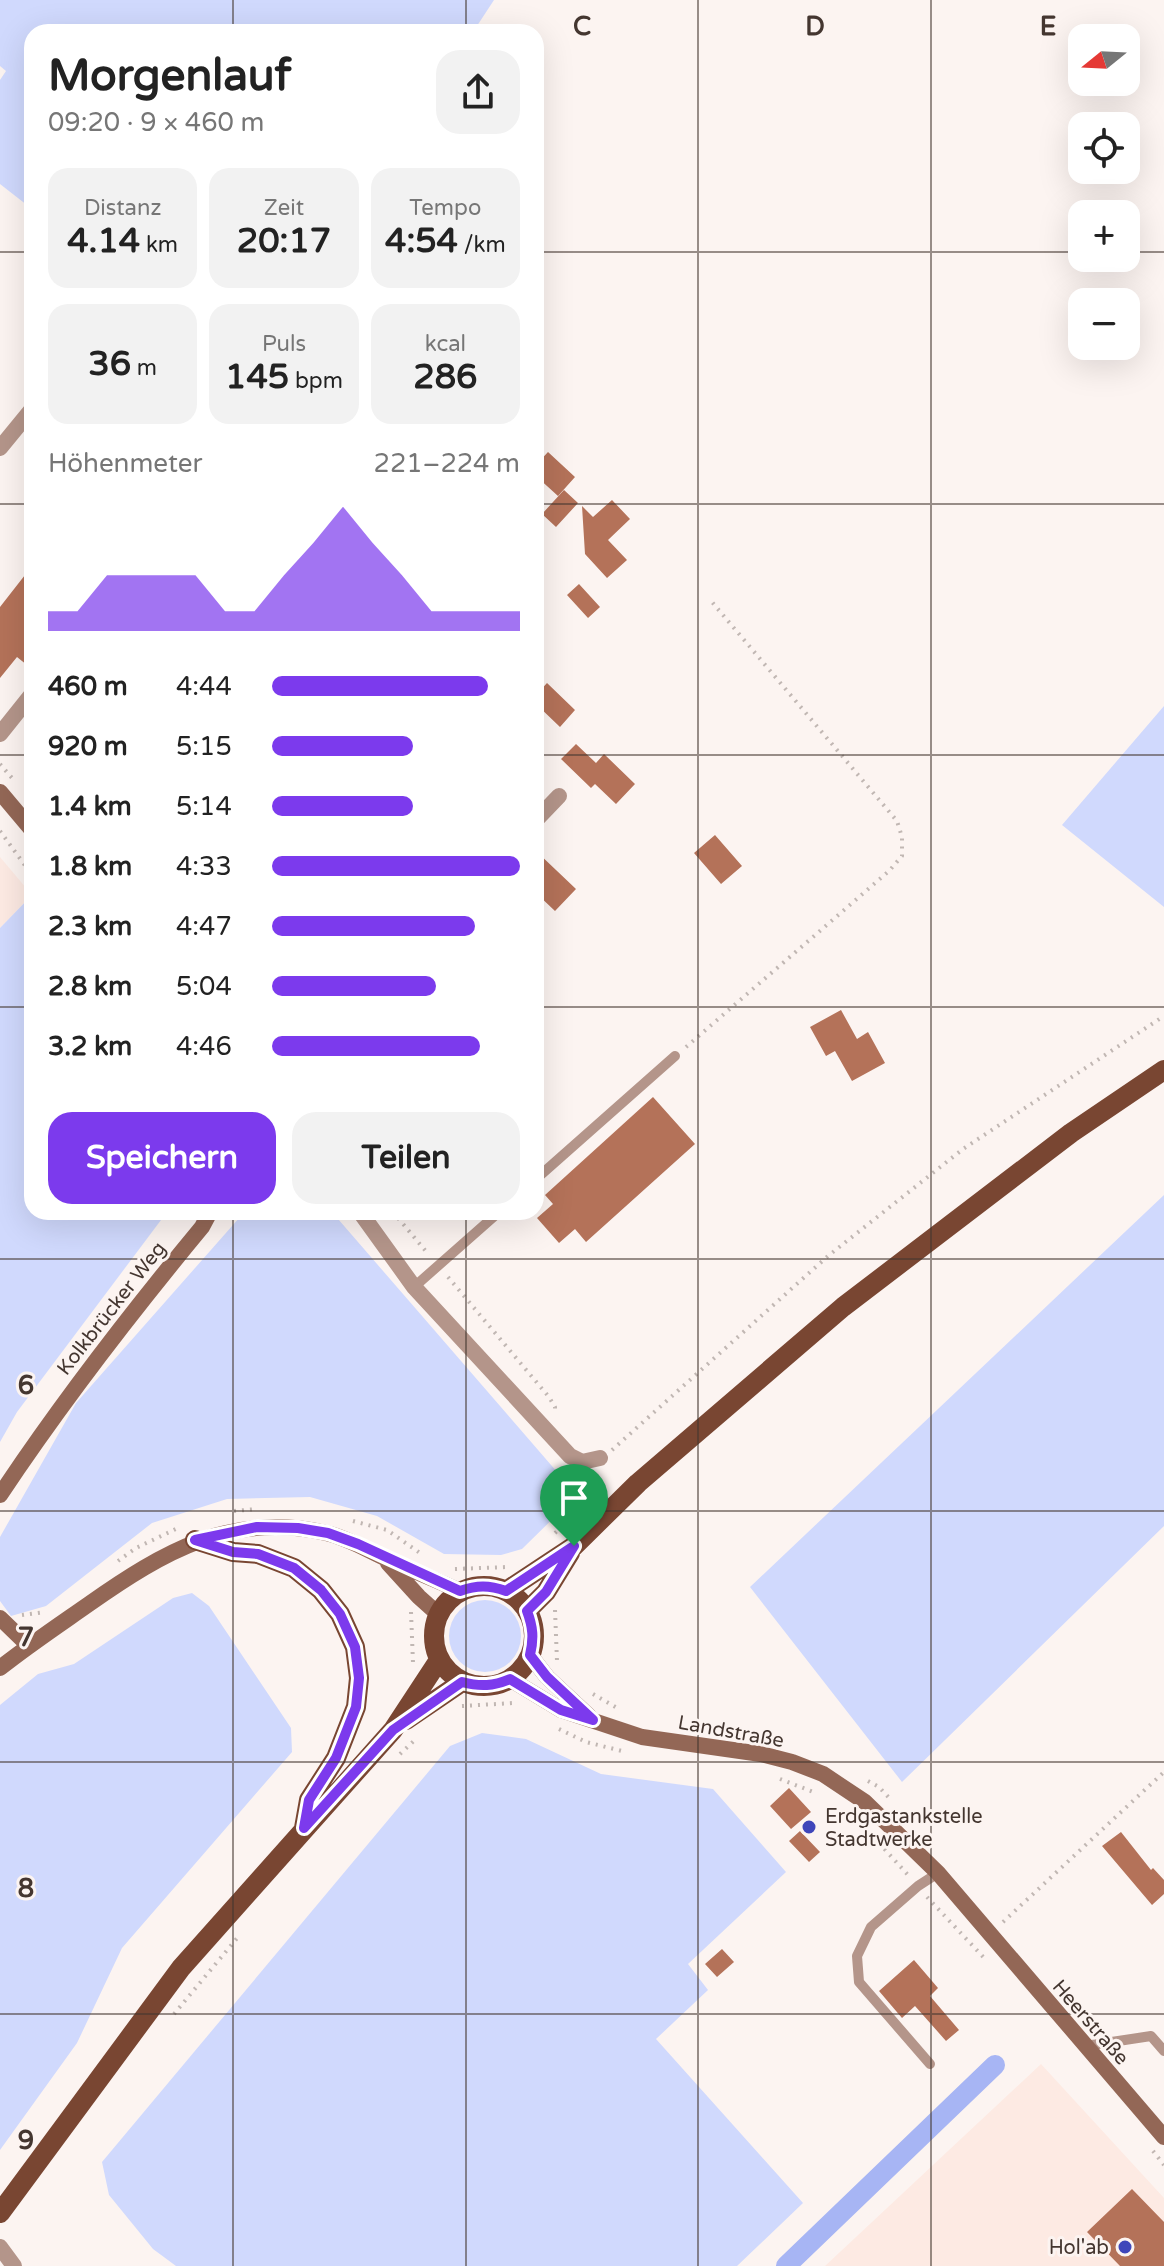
<!DOCTYPE html>
<html lang="de">
<head>
<meta charset="utf-8">
<style>
	body { margin:0; font-family:"Varela Round",sans-serif; background:#f2f2f2; color:#222; height:100vh; display:flex; flex-direction:column; font-size:30px; white-space:nowrap }
	* { box-sizing:border-box; margin:0 }
	p { font-size:26px; color:#767676 }
	.icon { flex:none; width:44px; height:44px; fill:none; stroke:currentColor; stroke-width:2; stroke-linecap:round; stroke-linejoin:round }
	.map { position:relative; flex:1; overflow:hidden }
	.details { position:absolute; left:24px; top:24px; width:520px; height:1196px; display:flex; flex-direction:column; background:#fff; border-radius:24px; box-shadow:0 8px 32px #0002 }
	.details>* { flex:none }
	.needle { width:52px; rotate:252deg }
	.buttons { position:absolute; left:1068px; top:24px; display:grid; gap:16px }
	.buttons a { display:grid; place-items:center; width:72px; height:72px; border-radius:16px; background:#fff; box-shadow:0 8px 32px #0002; font-size:40px }
	.pin { position:absolute; display:grid; place-items:center; width:68px; height:68px; color:#fff; margin:-82px -34px; border-radius:50% 50% 50% 0; rotate:-45deg; box-shadow:0 0 8px #0007 }
	.pin .icon { rotate:45deg }
	.round { display:grid; place-items:center; flex:none; width:84px; height:84px; border-radius:24px; background:#f2f2f2 }
	.summary { display:flex; align-items:center; justify-content:space-between; height:136px; padding:0 24px }
	h1 { font-size:44px; font-weight:700; line-height:60px }
	.figures { display:grid; grid-template-columns:repeat(3,1fr); gap:12px; height:136px; padding:8px 24px }
	.figures div { display:grid; align-content:center; border-radius:20px; background:#f2f2f2; text-align:center }
	.figures b { font-size:34px; font-weight:700 }
	.figures small { font-size:22px; font-weight:400 }
	.figures p { font-size:22px }
	.chart { height:224px; padding:16px 24px }
	.chart p { display:flex; justify-content:space-between }
	.chart svg { width:100%; height:144px; margin-top:8px; fill:#7c3aed; opacity:.7 }
	.primary-button { display:flex; gap:16px; margin-top:auto; padding:16px 24px }
	.primary-button a { flex:1; height:92px; border-radius:24px; background:#7c3aed; color:#fff; font-size:32px; font-weight:700; line-height:92px; text-align:center }
	.primary-button a+a { background:#f2f2f2; color:#222 }
	ul { padding:0 24px; list-style:none; font-size:26px }
	li { display:grid; grid-template-columns:128px 96px 1fr; align-items:center; height:60px }
	li i { height:20px; border-radius:10px; background:#7c3aed }
	.map>svg:first-child { display:block }
</style>
</head>
<body>
<div class="map">
<svg width="1164" height="2266" viewBox="0 0 1164 2266">
	<rect width="100%" height="100%" fill="#fcf4f1"/>
	<path fill="#fdeae3" d="M 0,857 L 32,895 L 0,928 Z
		M 1041,2064 L 1164,2198 L 1164,2266 L 825,2266 Z"/>
	<path fill="#d0d9fd" d="M 0,0 L 494,0 L 473,32 L 245,32 L 241,30 L 239,32 L 32,32 L 32,209 L 0,184 L 0,80 L 6,71 L 0,66 Z
		M 1164,706 L 1164,907 L 1062,825 Z
		M 32,895 L 32,1212 L 167,1212 L 17,1412 L 0,1442 L 0,928 Z
		M 1164,1195 L 1164,1526 L 902,1782 L 750,1587 Z
		M 272,1212 L 332,1212 L 577,1495 L 522,1549 L 501,1555 L 444,1554 L 377,1516 L 310,1497 L 227,1499 L 152,1523 L 46,1606 L 11,1616 L 0,1601 L 0,1537 L 76,1403 L 240,1217 Z
		M 192,1593 L 209,1606 L 291,1728 L 292,1752 L 122,1948 L 77,2043 L 0,2150 L 0,1705 L 38,1674 L 74,1664 L 173,1598 Z
		M449 1636a36 36 0 1 1 72 0a36 36 0 1 1-72 0Z
		M 482,1733 L 526,1739 L 601,1774 L 713,1789 L 786,1872 L 688,1964 L 708,1990 L 656,2039 L 803,2203 L 737,2266 L 176,2266 L 153,2249 L 109,2195 L 102,2162 L 450,1746 Z"/>
	<g fill="none" stroke-linecap="round" stroke-linejoin="round">
		<path stroke="#a7b5f4" stroke-width="20" d="M 786,2266 L 995,2065"/>
	</g>
	<path fill="#b47259" d="M 548,452 L 575,477 L 558,496 L 536,476 L 536,465 Z
		M 564,490 L 578,503 L 556,527 L 542,514 Z
		M 612,500 L 630,519 L 608,540 L 627,560 L 607,578 L 585,554 L 582,506 L 593,517 Z
		M 32,566 L 32,669 L 17,657 L 0,678 L 0,607 Z
		M 579,584 L 600,607 L 588,618 L 567,595 Z
		M 547,683 L 575,710 L 560,727 L 536,704 L 536,695 Z
		M 576,744 L 596,763 L 604,754 L 635,784 L 616,804 L 595,784 L 591,788 L 561,759 Z
		M 715,835 L 742,866 L 721,884 L 694,853 Z
		M 536,851 L 576,889 L 555,911 L 536,893 Z
		M 841,1010 L 857,1039 L 868,1032 L 885,1063 L 852,1081 L 835,1051 L 826,1056 L 810,1027 Z
		M 653,1097 L 695,1144 L 586,1242 L 575,1229 L 559,1243 L 537,1218 L 553,1204 L 545,1195 Z
		M 789,1788 L 811,1812 L 791,1829 L 770,1806 Z
		M 800,1831 L 820,1852 L 809,1862 L 789,1841 Z
		M 1121,1832 L 1151,1870 L 1153,1868 L 1164,1880 L 1164,1894 L 1152,1905 L 1102,1846 Z
		M 722,1949 L 734,1962 L 717,1977 L 705,1964 Z
		M 914,1960 L 938,1988 L 930,1996 L 959,2030 L 946,2041 L 915,2006 L 902,2018 L 879,1991 Z
		M 1132,2189 L 1164,2222 L 1164,2266 L 1120,2266 L 1087,2232 Z"/>
	<g fill="none" stroke-linecap="round" stroke-linejoin="round">
		<path stroke="#c1b7b3" stroke-width="4" stroke-dasharray="2 6" stroke-linecap="butt" d="M 0,764 L 12,778
			M 0,831 L 32,875
			M 686,1047 L 889,871 L 902,856 L 902,837 L 897,821 L 712,602
			M 393,1212 L 429,1255
			M 448,1277 L 549,1397 L 555,1407 L 555,1413
			M 612,1450 L 828,1256 L 963,1149 L 1164,1016
			M 568,1475 C 578,1487 589,1497 578,1512
			M 234,1511 L 257,1509
			M 353,1521 L 387,1530 L 420,1553
			M 555,1533 L 569,1520
			M 118,1561 L 136,1548 L 180,1527
			M 455,1569 L 507,1567
			M 555,1610 L 557,1661
			M 411,1612 L 413,1663
			M 22,1615 L 45,1612
			M 593,1694 L 617,1708
			M 462,1706 L 514,1703
			M 559,1729 L 586,1742 L 626,1752
			M 400,1754 L 417,1738
			M 780,1779 L 816,1793
			M 868,1781 L 879,1787 L 892,1801
			M 879,1843 L 908,1875
			M 927,1897 L 987,1961
			M 1003,1922 L 1164,1772
			M 174,2014 L 238,1937
			M 1153,2151 L 1164,2165"/>
		<path stroke="#b4958a" stroke-width="10" d="M 536,1179 L 675,1056
			M 414,1287 L 499,1212
			M 1085,2046 L 1151,2036 L 1164,2051
			M 930,2064 L 859,1982 L 857,1956 L 871,1927 L 918,1886 L 938,1873"/>
		<path stroke="#b4958a" stroke-width="16" d="M 0,448 L 32,409
			M 0,734 L 32,694
			M 536,820 L 559,796
			M 360,1212 L 414,1287 L 570,1456 L 582,1462 L 600,1458
			M 0,2247 L 14,2266"/>
		<path stroke="#936756" stroke-width="16" d="M 0,792 L 32,830
			M 0,1495 C 62,1402 130,1314 202,1227 L 210,1212
			M 388,1563 L 419,1597 L 438,1614
			M 0,1618 L 29,1646
			M 530,1655 L 547,1677 L 589,1716
			M 0,1668 C 29,1645 59,1625 89,1604 C 163,1552 232,1511 326,1533 C 348,1538 367,1550 387,1559 C 411,1570 436,1580 460,1591
			M 510,1679 L 561,1710 L 642,1737 L 761,1754 L 792,1762 L 823,1774 L 865,1802 L 938,1873 L 1164,2137"/>
		<path stroke="#794632" stroke-width="20" d="M 195,1540 L 233,1552 L 258,1554 L 294,1568 L 321,1590 L 340,1614 L 355,1647 L 359,1678 L 356,1707 L 336,1758 L 309,1800 L 304,1828
			M434 1636a50 50 0 1 1 100 0a50 50 0 1 1-100 0Z
			M 506,1591 L 574,1546 L 638,1483 L 843,1307 L 1071,1133 L 1164,1070
			M 527,1611 L 546,1592 L 570,1553
			M 406,1720 L 462,1682
			M 0,2213 L 181,1968 L 393,1730 L 439,1660"/>
	</g>
	<g fill="none" stroke-linecap="round" stroke-linejoin="round">
		<g stroke="#fff" stroke-width="16">
			<path id="route" d="M 257,1527 L 298,1528 L 328,1533 L 358,1544 L 460,1591 C 477,1585 489,1585 506,1591 L 574,1546 L 546,1592 L 527,1611 C 533,1627 534,1638 530,1655 L 547,1677 L 593,1720 L 561,1710 L 510,1679 C 493,1686 481,1687 462,1682 L 393,1730 L 304,1828 L 309,1800 L 336,1758 L 356,1707 L 359,1678 L 355,1647 L 340,1614 L 321,1590 L 294,1568 L 258,1554 L 233,1552 L 195,1540 Z"/>
		</g>
		<use href="#route" stroke="#7c3aed" stroke-width="10"/>
	</g>
	<path fill="none" stroke="#443630" stroke-width="2" stroke-opacity="0.55" d="M 233,0 L 233,32M 466,0 L 466,32M 698,0 L 698,2266M 931,0 L 931,2266M 0,252 L 32,252M 536,252 L 1082,252M 1126,252 L 1164,252M 0,504 L 32,504M 536,504 L 1164,504M 0,755 L 32,755M 536,755 L 1164,755M 0,1007 L 32,1007M 536,1007 L 1164,1007M 233,1212 L 233,2266M 466,1212 L 466,2266M 0,1259 L 1164,1259M 0,1511 L 1164,1511M 0,1762 L 1164,1762M 0,2014 L 1164,2014"/>
	<g fill="#3f46ba" stroke="#fcf4f1" stroke-width="3">
		<circle cx="809" cy="1827" r="8"/>
		<circle cx="1125" cy="2247" r="8"/>
	</g>
	<g text-anchor="middle" stroke-width="6" stroke-linejoin="round" paint-order="stroke">
		<g font-size="20" fill="#443630" stroke="#fcf4f1">
			<text transform="translate(111 1308) rotate(-52)" y="7">Kolkbrücker Weg</text>
			<text transform="translate(731 1731) rotate(10)" y="7">Landstraße</text>
			<text transform="translate(1091 2022) rotate(49)" y="7">Heerstraße</text>
		</g>
		<g font-size="20" fill="#443630" stroke="#fcf4f1" text-anchor="start">
			<text x="825" y="1823">Erdgastankstelle<tspan x="825" dy="23">Stadtwerke</tspan></text>
			<text x="1109" y="2254" text-anchor="end">Hol'ab</text>
		</g>
	</g>
	<g font-size="26" text-anchor="middle" font-weight="bold" fill="#443630" stroke="#fcf4f1" stroke-width="6" stroke-linejoin="round" paint-order="stroke">
		<text x="582" y="35">C</text>
		<text x="815" y="35">D</text>
		<text x="1048" y="35">E</text>
		<text x="26" y="1394">6</text>
		<text x="26" y="1646">7</text>
		<text x="26" y="1897">8</text>
		<text x="26" y="2149">9</text>
	</g>
</svg>
<div class="buttons">
<a><svg class="needle" viewBox="-14 -14 28 28"><path d="M0-13l5 13h-10z" fill="#e53935"/><path d="M0 13l5-13h-10z" fill="#767676"/></svg></a>
<a><svg class="icon" aria-label="locate" viewBox="0 0 24 24"><circle cx="12" cy="12" r="6"/><path d="M12 2v4M12 18v4M2 12h4M18 12h4"/></svg></a>
<a>+</a>
<a>−</a>
</div>
<div class="pin" style="left:574px;top:1546px;background:#1e9e55"><svg class="icon" aria-label="arrive" viewBox="0 0 24 24"><path d="M6 21V4h12l-3 4 3 4H6"/></svg></div>
<section class="details">
<div class="summary"><div><h1>Morgenlauf</h1><p>09:20 · 9 × 460 m</p></div><a class="round"><svg class="icon" aria-label="share" viewBox="0 0 24 24"><path d="M12 15V3M7 8l5-5 5 5M5 13v7h14v-7"/></svg></a></div>
<div class="figures">
<div><p>Distanz</p><b>4.14<small> km</small></b></div>
<div><p>Zeit</p><b>20:17</b></div>
<div><p>Tempo</p><b>4:54<small> /km</small></b></div>
</div>
<div class="figures">
<div><b>36<small> m</small></b></div>
<div><p>Puls</p><b>145<small> bpm</small></b></div>
<div><p>kcal</p><b>286</b></div>
</div>
<div class="chart"><p><span>Höhenmeter</span>221–224 m</p>
<svg viewBox="0 0 160 44" preserveAspectRatio="none"><path d="M0 44V38L10 38L20 27L30 27L40 27L50 27L60 38L70 38L80 27L90 17L100 6L110 17L120 27L130 38L140 38L150 38L160 38V44z"/></svg>
</div>
<ul>
<li><b>460 m</b>4:44<i style="width:87%"></i></li>
<li><b>920 m</b>5:15<i style="width:57%"></i></li>
<li><b>1.4 km</b>5:14<i style="width:57%"></i></li>
<li><b>1.8 km</b>4:33<i style="width:100%"></i></li>
<li><b>2.3 km</b>4:47<i style="width:82%"></i></li>
<li><b>2.8 km</b>5:04<i style="width:66%"></i></li>
<li><b>3.2 km</b>4:46<i style="width:84%"></i></li>
</ul>
<div class="primary-button"><a>Speichern</a><a>Teilen</a></div>
</section>
</div>
</body>
</html>
